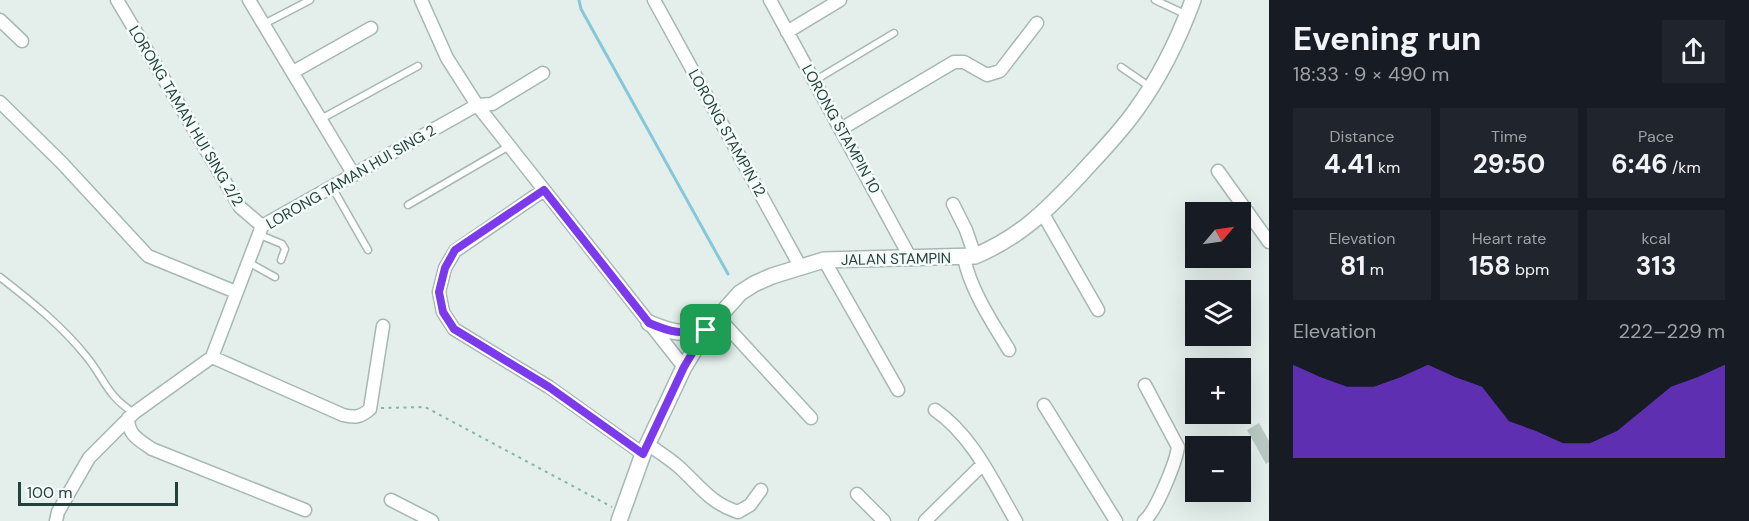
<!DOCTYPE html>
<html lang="en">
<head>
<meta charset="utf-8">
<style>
	body { margin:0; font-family:"DM Sans",sans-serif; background:#20242c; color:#f1f3f6; height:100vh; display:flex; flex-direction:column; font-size:22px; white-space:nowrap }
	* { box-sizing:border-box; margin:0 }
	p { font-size:20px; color:#9ea1a6 }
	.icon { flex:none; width:33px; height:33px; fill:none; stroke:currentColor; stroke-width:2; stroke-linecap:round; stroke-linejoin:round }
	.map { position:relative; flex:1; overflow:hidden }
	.details { display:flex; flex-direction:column; background:#171b24; width:480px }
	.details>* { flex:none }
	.needle { width:39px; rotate:61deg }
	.tools { position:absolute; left:1185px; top:202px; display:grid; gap:12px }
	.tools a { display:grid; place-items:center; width:66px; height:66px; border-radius:0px; background:#171b24; box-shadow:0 6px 24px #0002; font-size:30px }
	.scale { position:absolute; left:18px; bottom:15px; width:160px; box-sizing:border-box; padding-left:6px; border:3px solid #21433c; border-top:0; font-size:16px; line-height:21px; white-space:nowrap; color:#21433c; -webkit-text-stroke:4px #f5fbf8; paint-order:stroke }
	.pin { position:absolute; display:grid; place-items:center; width:51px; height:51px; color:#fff; margin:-26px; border-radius:12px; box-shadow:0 3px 9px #0006 }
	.round { display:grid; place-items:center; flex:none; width:63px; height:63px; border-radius:0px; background:#20242c }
	.overview { display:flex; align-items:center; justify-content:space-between; height:102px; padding:0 24px }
	h1 { font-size:33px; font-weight:700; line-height:45px }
	.figures { display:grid; grid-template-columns:repeat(3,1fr); gap:9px; height:102px; padding:6px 24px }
	.figures div { display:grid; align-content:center; border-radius:0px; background:#20242c; text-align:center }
	.figures b { font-size:26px; font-weight:700 }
	.figures small { font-size:16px; font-weight:400 }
	.figures p { font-size:16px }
	.chart { height:168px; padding:12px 24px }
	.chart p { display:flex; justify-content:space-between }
	.chart svg { width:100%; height:108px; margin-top:6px; fill:#7c3aed; opacity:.7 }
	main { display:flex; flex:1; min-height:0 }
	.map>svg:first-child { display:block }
</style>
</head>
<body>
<main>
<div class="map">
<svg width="1269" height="521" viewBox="0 0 1269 521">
	<rect width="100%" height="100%" fill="#e4efeb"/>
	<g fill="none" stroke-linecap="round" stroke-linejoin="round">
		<path stroke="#86c7da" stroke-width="3" d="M 579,0 L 581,9 L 728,274"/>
	</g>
	<path fill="#b9cac4" d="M 1259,423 L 1269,441 L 1269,462 L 1266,464 L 1247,430 Z"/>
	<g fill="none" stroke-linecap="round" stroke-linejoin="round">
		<g stroke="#a6b8b3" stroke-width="9">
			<path id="service" d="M 1155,0 L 1187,15
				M 264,24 L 310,0
				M 1121,67 L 1150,87
				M 814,81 L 894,33
				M 321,119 L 418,66
				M 332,187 L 368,250
				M 408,205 L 509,146
				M 260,235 L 282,244 L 285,249 L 281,260
				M 248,262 L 275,277
				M 0,277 C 31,301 62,326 86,356 C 105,379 106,395 134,413"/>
		</g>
		<g stroke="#a6b8b3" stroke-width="15">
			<path id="minor" d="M 117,0 L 240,207 L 262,226
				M 249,0 L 354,175
				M 421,0 L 447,58 L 477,105 L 684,367
				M 654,0 L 800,266
				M 770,0 L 911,259
				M 0,20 L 22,41
				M 787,32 L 840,0
				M 293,72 L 371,28
				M 0,102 L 62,163 L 148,256 L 236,292
				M 841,129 L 954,62 L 964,62 L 987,75 L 1000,71 L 1037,23
				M 1218,171 L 1269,242
				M 544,190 L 455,251 L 445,268 L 439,292 L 443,312 L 454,329 L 549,387 L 643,454
				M 953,204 L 966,230 L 975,256
				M 1043,214 L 1098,310
				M 964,258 C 971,291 992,322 1009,350
				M 824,260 L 898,390
				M 717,316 L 811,418
				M 212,357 L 343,415 C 355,418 361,417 370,409 L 383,326
				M 1044,405 L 1116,521
				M 935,410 C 973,436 993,482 1016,521
				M 128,418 C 128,435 139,440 152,449 L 305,510
				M 649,445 C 659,452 670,459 679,467 C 700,486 710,503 738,512 L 750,505 L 761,490
				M 857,494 L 884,521
				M 391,500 L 432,521
				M 56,521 L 58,512 L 89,458 L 134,413 L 212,357 L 262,226 L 477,105 L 492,104 L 543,73
				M 925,521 L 983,464
				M 1144,521 C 1156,512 1176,462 1178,447 L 1145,385"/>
		</g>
		<g stroke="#a6b8b3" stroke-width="18">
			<path id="tertiary" d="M 649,323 C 672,333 681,334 706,331
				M 619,521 L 643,454 L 684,367 L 706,331 L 740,293 L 754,284 L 772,276 L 824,260 L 975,256 C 1020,237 1046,211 1079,176 C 1099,154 1119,134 1136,110 C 1160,77 1179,38 1193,0"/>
		</g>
		<path stroke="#81b6a9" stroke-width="2" stroke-dasharray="3 4.5" stroke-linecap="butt" d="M 381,408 L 425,407 L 612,507"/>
		<use href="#service" stroke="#fff" stroke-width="6"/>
		<use href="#minor" stroke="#fff" stroke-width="12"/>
		<use href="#tertiary" stroke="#fff" stroke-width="15"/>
	</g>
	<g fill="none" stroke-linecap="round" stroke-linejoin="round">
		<g stroke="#fff" stroke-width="12">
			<path id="route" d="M 544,190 L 649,323 C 672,333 681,334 706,330 L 684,367 L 643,454 L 549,387 L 454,329 L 443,312 L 439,292 L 445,268 L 455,250 Z"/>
		</g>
		<use href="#route" stroke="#7c3aed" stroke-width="8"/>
	</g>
	<g text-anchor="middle" stroke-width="5" stroke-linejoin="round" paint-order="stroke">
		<g font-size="15" fill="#21433c" stroke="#f5fbf8">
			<text transform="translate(186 116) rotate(59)" y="5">LORONG TAMAN HUI SING 2/2</text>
			<text transform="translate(841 129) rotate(61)" y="5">LORONG STAMPIN 10</text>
			<text transform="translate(727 133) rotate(61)" y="5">LORONG STAMPIN 12</text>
			<text transform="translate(351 177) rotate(-30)" y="5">LORONG TAMAN HUI SING 2</text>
			<text transform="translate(896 259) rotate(-1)" y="5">JALAN STAMPIN</text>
		</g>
	</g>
</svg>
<div class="tools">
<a><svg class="needle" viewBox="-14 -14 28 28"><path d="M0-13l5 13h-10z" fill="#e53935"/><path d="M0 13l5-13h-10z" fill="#9ea1a6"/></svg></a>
<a><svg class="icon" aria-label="layers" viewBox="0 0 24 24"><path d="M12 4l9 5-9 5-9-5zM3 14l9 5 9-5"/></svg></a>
<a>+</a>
<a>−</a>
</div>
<div class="scale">100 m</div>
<div class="pin" style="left:706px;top:330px;background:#1e9e55"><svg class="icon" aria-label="arrive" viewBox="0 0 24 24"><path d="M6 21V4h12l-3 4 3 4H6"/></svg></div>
</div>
<section class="details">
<div class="overview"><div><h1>Evening run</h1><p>18:33 · 9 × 490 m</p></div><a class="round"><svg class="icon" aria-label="share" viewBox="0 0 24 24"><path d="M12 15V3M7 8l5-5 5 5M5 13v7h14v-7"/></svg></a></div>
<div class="figures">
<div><p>Distance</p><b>4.41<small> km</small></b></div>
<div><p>Time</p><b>29:50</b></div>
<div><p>Pace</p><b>6:46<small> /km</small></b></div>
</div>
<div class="figures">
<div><p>Elevation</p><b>81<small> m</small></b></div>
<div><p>Heart rate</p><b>158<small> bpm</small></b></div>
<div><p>kcal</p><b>313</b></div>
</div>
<div class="chart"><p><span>Elevation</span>222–229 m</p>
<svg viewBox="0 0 160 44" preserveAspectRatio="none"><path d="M0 44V6L10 11L20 15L30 15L40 11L50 6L60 11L70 15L80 29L90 33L100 38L110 38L120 33L130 24L140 15L150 11L160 6V44z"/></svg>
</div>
</section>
</main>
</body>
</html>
